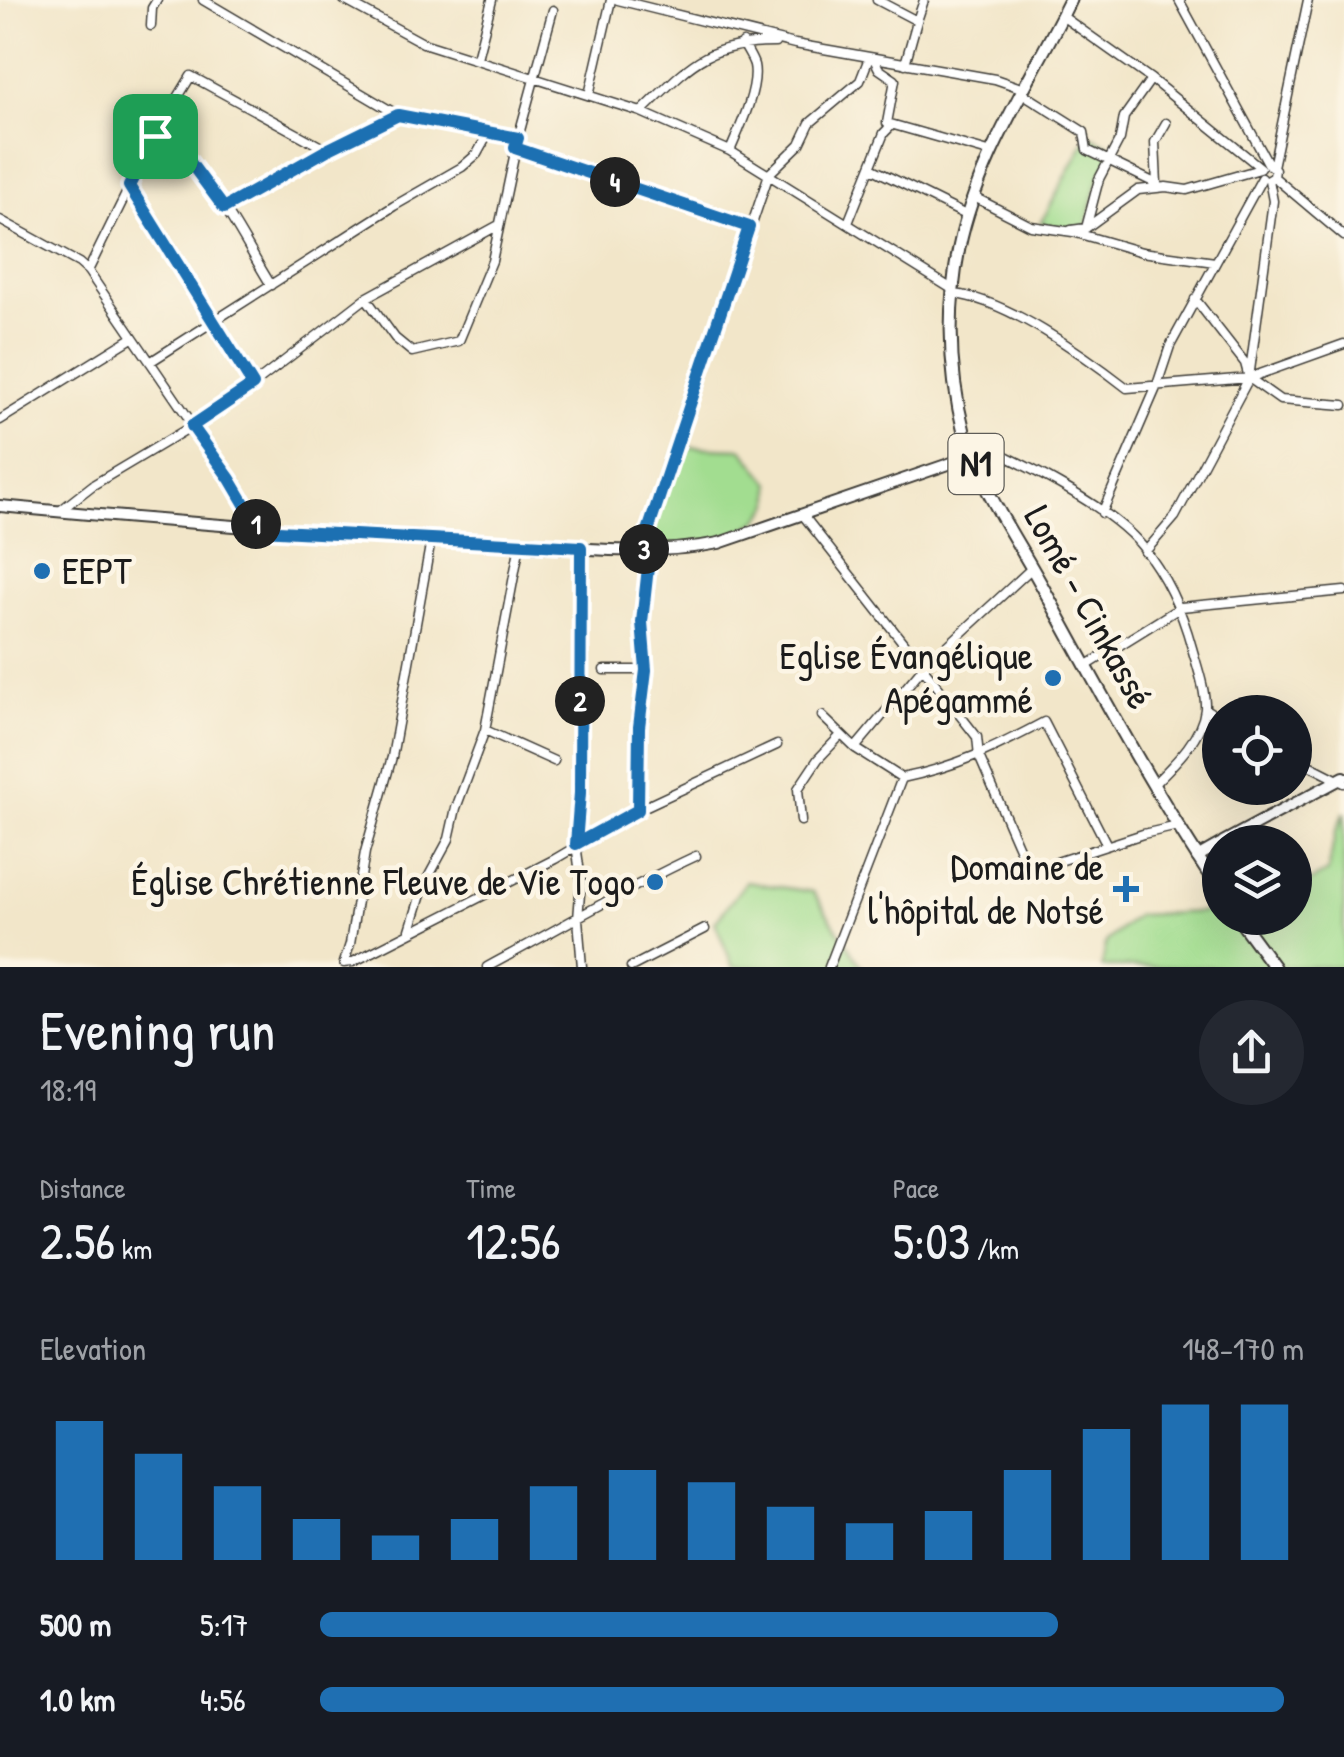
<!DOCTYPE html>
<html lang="en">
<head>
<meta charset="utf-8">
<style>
	body { margin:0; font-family:"Patrick Hand",sans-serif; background:#242831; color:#f1f3f6; height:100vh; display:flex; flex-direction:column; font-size:38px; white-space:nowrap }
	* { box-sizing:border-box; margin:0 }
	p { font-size:32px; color:#9ea1a6 }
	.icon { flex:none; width:55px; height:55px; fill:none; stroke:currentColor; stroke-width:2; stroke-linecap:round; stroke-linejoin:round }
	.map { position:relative; height:967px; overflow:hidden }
	.side { display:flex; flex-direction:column; background:#171b24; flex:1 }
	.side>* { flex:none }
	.fabs { position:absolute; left:1202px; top:695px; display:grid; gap:20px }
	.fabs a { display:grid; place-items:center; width:110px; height:110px; border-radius:50%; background:#171b24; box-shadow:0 10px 40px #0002; font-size:50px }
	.pin { position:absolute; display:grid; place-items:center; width:85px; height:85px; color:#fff; margin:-42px; border-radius:20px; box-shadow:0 5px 15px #0006 }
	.km { position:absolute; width:50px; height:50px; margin:-25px; border-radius:50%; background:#222; color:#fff; font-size:28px; line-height:50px; text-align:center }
	.round { display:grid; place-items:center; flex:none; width:105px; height:105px; border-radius:52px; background:#242831 }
	.headline { display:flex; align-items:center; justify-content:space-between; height:170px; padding:0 40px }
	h1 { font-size:55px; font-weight:600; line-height:75px }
	.metrics { display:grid; grid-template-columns:repeat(3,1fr); gap:15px; height:170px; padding:10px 40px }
	.metrics div { display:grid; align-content:center }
	.metrics b { font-size:50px; font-weight:600 }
	.metrics small { font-size:28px; font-weight:400 }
	.metrics p { font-size:28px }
	.chart { height:280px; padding:20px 40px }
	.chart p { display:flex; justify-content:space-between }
	.chart svg { width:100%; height:180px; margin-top:10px; stroke:#1f6fb2; stroke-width:6 }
	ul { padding:0 40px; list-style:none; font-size:32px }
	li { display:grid; grid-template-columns:160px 120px 1fr; align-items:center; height:75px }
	li i { height:25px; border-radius:12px; background:#1f6fb2 }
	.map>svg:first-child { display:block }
</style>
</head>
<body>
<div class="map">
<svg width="1344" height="967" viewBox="0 0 1344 967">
	<rect width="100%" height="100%" fill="#fcf5e5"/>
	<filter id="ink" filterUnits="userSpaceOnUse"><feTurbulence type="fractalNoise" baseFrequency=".01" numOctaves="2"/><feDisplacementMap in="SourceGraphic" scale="20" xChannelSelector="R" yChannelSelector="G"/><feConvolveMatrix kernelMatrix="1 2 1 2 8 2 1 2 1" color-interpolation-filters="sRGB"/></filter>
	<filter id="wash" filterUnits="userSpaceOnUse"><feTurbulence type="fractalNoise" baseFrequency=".0048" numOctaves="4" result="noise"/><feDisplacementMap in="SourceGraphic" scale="40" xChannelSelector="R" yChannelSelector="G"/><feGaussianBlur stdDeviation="2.25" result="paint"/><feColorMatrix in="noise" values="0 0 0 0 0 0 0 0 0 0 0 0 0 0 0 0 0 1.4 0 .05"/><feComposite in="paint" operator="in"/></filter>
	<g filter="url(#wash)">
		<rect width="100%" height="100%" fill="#f2e6c9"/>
		<path fill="#a2dd90" stroke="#5f7c56" stroke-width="2.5" d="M 1088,135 L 1117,149 L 1099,178 L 1086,227 L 1066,229 L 1041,223 Z
			M 686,447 L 742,449 L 771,484 L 771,504 C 767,509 761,518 756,522 C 729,542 679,550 647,543 L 675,454 Z
			M 1344,812 L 1344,967 L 1102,967 L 1106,942 L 1137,915 L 1220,911 L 1220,918 L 1295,918 L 1295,889 L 1328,872 L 1335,834 Z
			M 746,882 L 813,892 L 862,967 L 733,967 L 715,922 Z"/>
	</g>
	<g filter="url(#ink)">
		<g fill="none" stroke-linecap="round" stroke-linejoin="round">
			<g stroke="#3c3a36" stroke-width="11">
				<path id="minor" d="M 203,0 L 398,115 L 518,138
					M 344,0 L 423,43 L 641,112 L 730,151 L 952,289
					M 618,0 L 795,44 L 995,79 L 1024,89
					M 877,0 L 917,21 L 905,64
					M 1179,0 L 1269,165 L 1275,169 L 1274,177 L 1269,180
					M 1062,16 L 1151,79 L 1261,168
					M 917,21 L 924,0
					M 151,26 L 152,8 L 157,0
					M 477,58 L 492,0
					M 874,59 L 879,69 L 895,80 L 887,123 L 992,153
					M 1022,93 L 1084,132 L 1087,150 L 1157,184
					M 589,95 L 611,0
					M 641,112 C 689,66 705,43 775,43
					M 155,135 C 209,165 239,234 271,285
					M 515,148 L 749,227
					M 730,151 C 739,130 759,88 754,65 C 752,58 746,50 743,43
					M 1273,167 L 1308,0
					M 871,168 L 968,216
					M 1274,177 L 1344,236
					M 1157,184 L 1155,142 L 1166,123
					M 129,186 L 253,385
					M 974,197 L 1031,226 L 1073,232 L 1142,252 L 1215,262
					M 223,208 L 327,150 L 398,115
					M 0,220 L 79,263 L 88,271 L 230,479 L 260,530
					M 848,223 L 884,133 L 892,125
					M 1086,228 L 1099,179 L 1120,139 L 1124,117 L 1151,79
					M 1071,230 L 1086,228 L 1138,190 L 1166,187 L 1187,190 L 1260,169
					M 88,271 L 155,135 L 191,76 L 327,150
					M 952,294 C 1003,297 1086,356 1127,388 L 1249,378 L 1344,344
					M 366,298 L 395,338 L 412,352 L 459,341 L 492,261 L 518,138 L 553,10
					M 1195,299 L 1245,363 L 1249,378 L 1280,400 L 1344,405
					M 150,362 L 394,206 L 462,167 L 477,154 L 488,134
					M 0,420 L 132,338
					M 966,437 C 1015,460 1108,504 1142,546 C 1167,577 1182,611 1192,648 C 1197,666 1206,691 1205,709 C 1202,738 1173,765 1154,784
					M 61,510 L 93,485 L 192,426 L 253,385 L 366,298 L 497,226
					M 1102,513 L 1156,388 L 1170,346 L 1262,178
					M 803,515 L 977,737 L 979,756 L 1029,871 L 1143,834 L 1178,826
					M 581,547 L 580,793 L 576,844 L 581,881 L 578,919 L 582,967
					M 642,549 L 769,174 L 800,144 L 810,123 L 860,81 L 869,58
					M 1145,552 L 1175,517 L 1249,378 L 1273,201 L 1269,180
					M 1086,666 L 1181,607 L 1344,591
					M 604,670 L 646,670
					M 1205,709 L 1220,718
					M 822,716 L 855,748 L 902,778 C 956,767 995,748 1044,722 L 1107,845
					M 485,730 L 554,761
					M 855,748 L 920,671 L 1032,568
					M 1295,758 L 1344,783
					M 638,810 L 639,727 L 646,670 L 643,622 L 650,549
					M 801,821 L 798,789 L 818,759 L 841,735
					M 410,930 L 424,885 L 449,839 L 456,808 L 485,730 L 520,544
					M 344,963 L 353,962 L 555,859 L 638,810 L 777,745
					M 344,963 L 350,944 L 365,852 L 392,757 L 431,540
					M 487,967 C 557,930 624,889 696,856
					M 631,967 L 705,929
					M 829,967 L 902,778"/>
			</g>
			<g stroke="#3c3a36" stroke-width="14">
				<path id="major" d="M 0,506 C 161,521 322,534 484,542 C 560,546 643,558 719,543 L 972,456
					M 1223,842 L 1344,777
					M 1197,857 L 1220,844"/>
			</g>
			<g stroke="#3c3a36" stroke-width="15">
				<path id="highway" d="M 1070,0 C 1031,80 977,160 959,248 C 947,310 949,375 965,436 C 980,487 1015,537 1041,584 C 1098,688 1154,793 1220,891
					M 1238,918 L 1274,967"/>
			</g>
			<use href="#minor" stroke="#fff" stroke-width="8"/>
			<use href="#major" stroke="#fff" stroke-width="10"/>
			<use href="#highway" stroke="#fff" stroke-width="11"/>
		</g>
	</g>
	<g fill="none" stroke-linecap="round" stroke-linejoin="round" filter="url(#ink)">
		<g stroke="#fff" stroke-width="20">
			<path id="route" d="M 398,115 L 518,138 L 515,148 L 749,227 L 642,549 L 650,549 L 642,622 L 646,670 L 639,727 L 638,810 L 576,844 L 580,793 L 581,547 L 260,530 L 230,479 L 192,426 L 253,385 L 129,186 L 155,136 L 184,154 L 224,208 L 327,150 Z"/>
		</g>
		<use href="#route" stroke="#1f6fb2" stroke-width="12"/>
	</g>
	<g fill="#1f6fb2" stroke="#fcf5e5" stroke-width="4">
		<circle cx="42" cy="571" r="10"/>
		<circle cx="1053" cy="678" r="10"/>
		<circle cx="655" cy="882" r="10"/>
		<path d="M1121 874h10v10h10v10h-10v10h-10v-10h-10v-10h10z"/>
	</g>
	<g text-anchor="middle" stroke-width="9" stroke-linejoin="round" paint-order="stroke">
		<rect fill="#fcf5e5" stroke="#5f5d58" stroke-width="2.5" x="948.5" y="434" width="55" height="60" rx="8"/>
		<g font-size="35" font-weight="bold" fill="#1c1c1c">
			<text x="976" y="476">N1</text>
		</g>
		<g font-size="38" fill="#1c1c1c" stroke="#fcf5e5" text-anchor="end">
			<text x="62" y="584" text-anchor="start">EEPT</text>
			<text x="1033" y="669">Eglise Évangélique<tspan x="1033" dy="44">Apégammé</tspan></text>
			<text x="1104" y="880">Domaine de<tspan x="1104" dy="44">l'hôpital de Notsé</tspan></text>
			<text x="635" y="895">Église Chrétienne Fleuve de Vie Togo</text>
		</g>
		<g font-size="38" fill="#1c1c1c" stroke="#fcf5e5">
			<text transform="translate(1089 607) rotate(61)" y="13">Lomé - Cinkassé</text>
		</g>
	</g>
</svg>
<div class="fabs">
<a><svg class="icon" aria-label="locate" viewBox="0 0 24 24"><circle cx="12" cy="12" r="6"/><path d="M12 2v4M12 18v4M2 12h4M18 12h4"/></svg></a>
<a><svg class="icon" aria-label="layers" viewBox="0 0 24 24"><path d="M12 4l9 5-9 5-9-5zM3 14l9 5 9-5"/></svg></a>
</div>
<div class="pin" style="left:155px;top:136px;background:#1e9e55"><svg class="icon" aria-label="arrive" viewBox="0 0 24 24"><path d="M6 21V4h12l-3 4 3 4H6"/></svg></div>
<b class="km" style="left:256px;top:524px">1</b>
<b class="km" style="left:580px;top:701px">2</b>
<b class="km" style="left:644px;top:549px">3</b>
<b class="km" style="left:615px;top:182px">4</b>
</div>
<section class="side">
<div class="headline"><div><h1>Evening run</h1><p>18:19</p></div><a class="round"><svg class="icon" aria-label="share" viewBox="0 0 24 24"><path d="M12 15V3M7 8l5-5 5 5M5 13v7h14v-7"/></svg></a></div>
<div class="metrics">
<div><p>Distance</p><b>2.56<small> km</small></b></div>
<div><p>Time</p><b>12:56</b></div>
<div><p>Pace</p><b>5:03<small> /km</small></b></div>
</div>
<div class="chart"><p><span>Elevation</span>148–170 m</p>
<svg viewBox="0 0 160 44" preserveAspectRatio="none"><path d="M5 44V10M15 44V18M25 44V26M35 44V34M45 44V38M55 44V34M65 44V26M75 44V22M85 44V25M95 44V31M105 44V35M115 44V32M125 44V22M135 44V12M145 44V6M155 44V6"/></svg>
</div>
<ul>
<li><b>500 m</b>5:17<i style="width:75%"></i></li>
<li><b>1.0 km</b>4:56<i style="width:98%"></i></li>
</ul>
</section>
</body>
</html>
